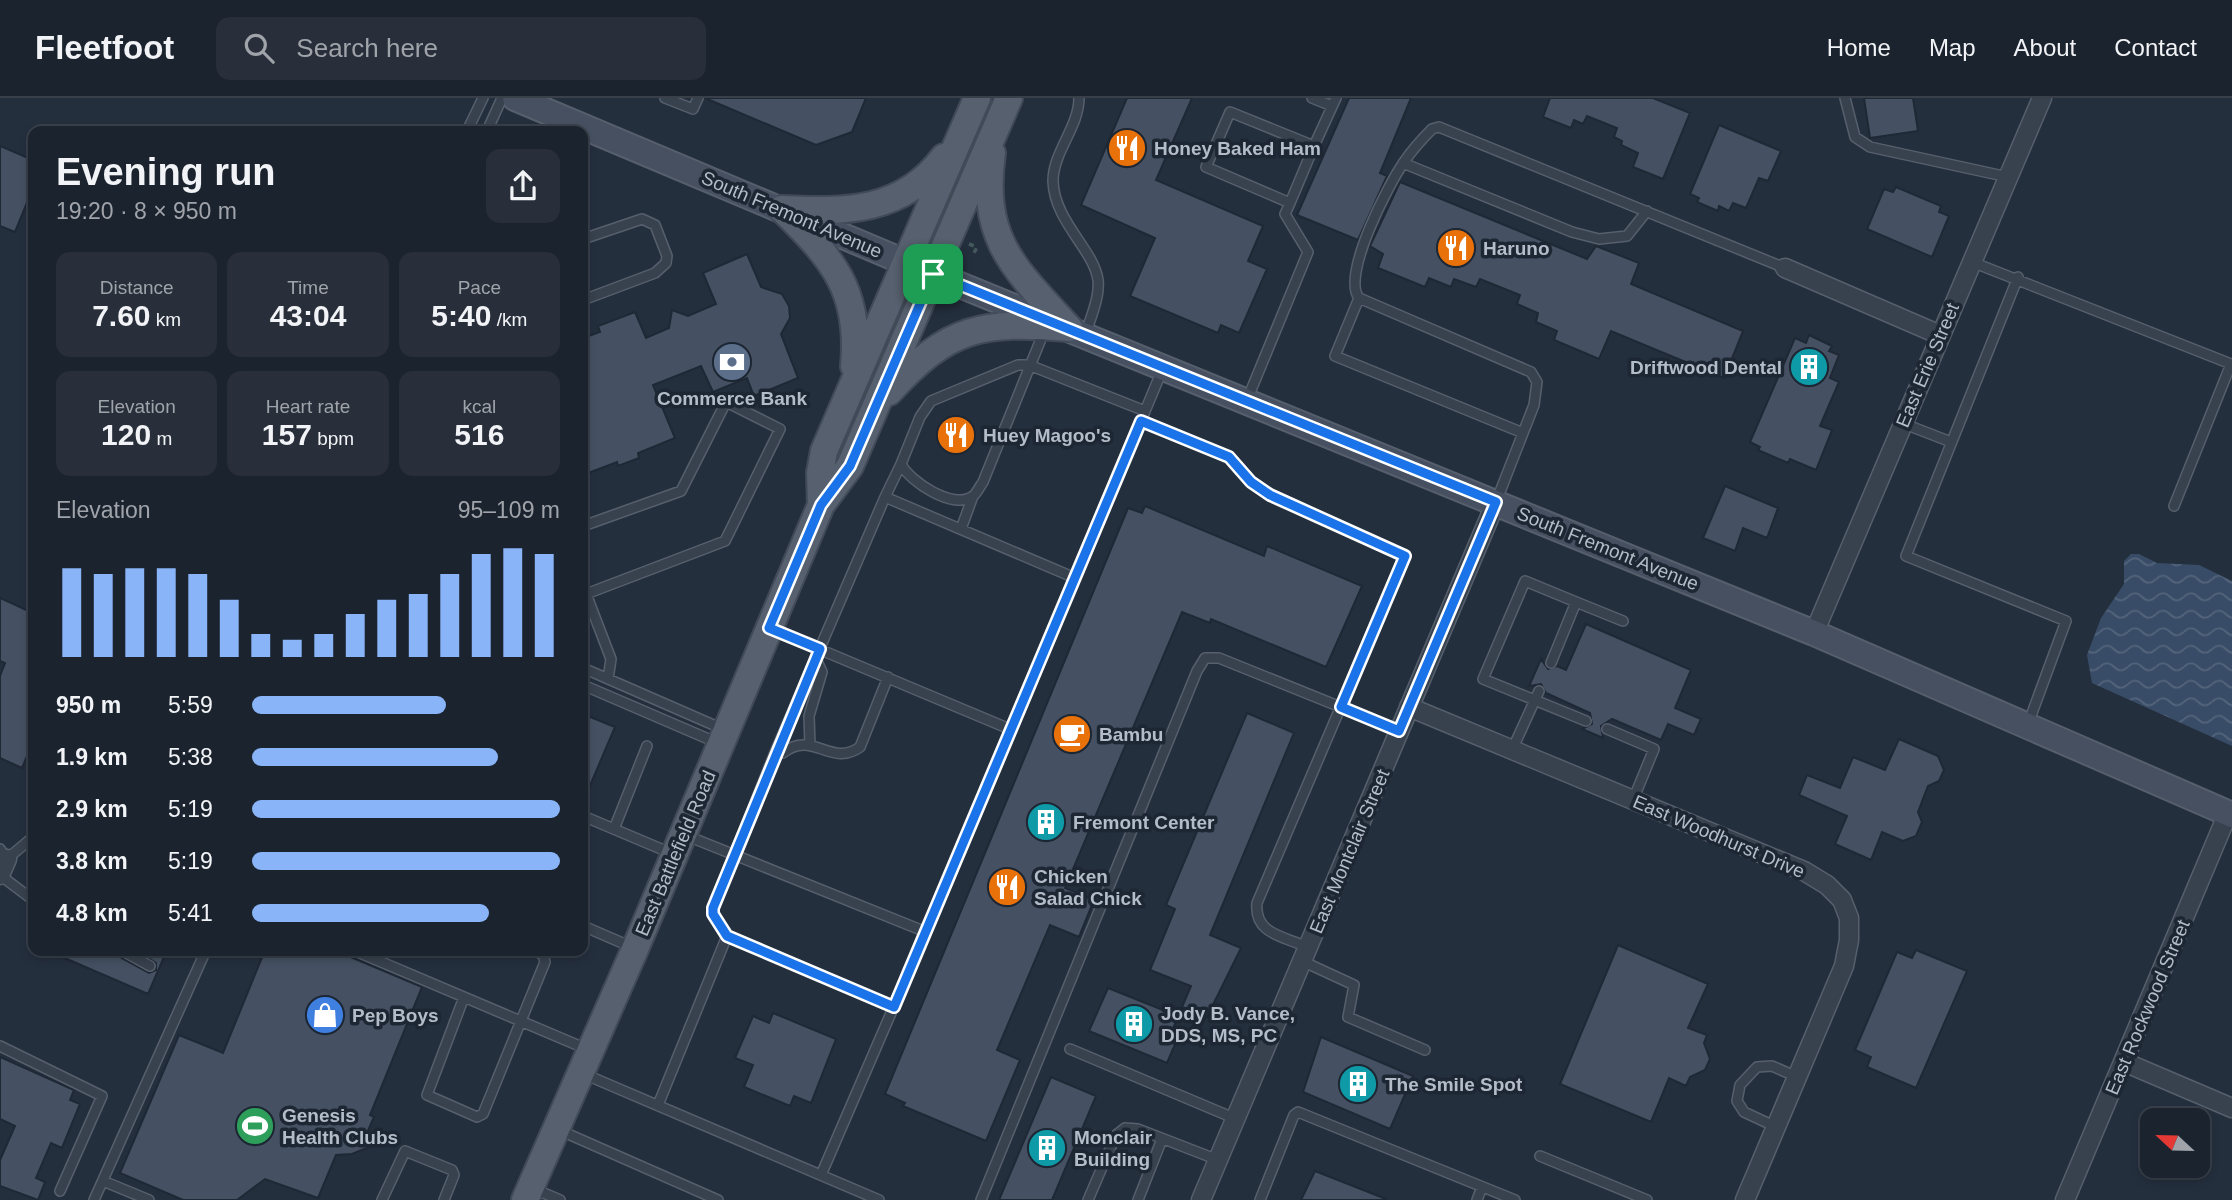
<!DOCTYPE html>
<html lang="en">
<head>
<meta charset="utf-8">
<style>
	body { margin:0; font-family:Helvetica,sans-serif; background:#282f3a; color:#f1f3f6; height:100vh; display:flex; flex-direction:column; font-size:26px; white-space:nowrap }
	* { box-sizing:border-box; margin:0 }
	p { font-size:23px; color:#a0a4aa }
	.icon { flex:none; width:38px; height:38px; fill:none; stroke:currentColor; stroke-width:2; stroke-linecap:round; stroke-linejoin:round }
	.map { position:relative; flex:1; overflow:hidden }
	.sheet { position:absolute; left:28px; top:28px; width:560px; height:830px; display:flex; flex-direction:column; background:#1b232e; border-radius:14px; box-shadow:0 4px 10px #0003,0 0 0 2px #39404a }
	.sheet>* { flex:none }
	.needle { width:46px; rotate:292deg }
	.controls { position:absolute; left:2140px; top:1010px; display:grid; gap:14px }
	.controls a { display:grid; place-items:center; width:70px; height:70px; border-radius:14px; background:#1b232e; box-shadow:0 4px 10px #0003,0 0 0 2px #39404a; font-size:35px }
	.pin { position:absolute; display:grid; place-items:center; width:60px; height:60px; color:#fff; margin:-30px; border-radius:14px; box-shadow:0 4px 10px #0006 }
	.round { display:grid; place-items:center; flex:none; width:74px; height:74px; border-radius:14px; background:#282f3a }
	.headline { display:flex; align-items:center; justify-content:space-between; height:119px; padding:0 28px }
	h1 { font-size:38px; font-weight:600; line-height:52px }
	.stats { display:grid; grid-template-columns:repeat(3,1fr); gap:10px; height:119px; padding:7px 28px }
	.stats div { display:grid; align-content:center; border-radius:14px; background:#282f3a; text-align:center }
	.stats b { font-size:30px; font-weight:600 }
	.stats small { font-size:19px; font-weight:400 }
	.stats p { font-size:19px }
	.chart { height:196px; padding:14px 28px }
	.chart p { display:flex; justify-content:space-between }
	.chart svg { width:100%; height:126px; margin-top:7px; stroke:#8ab4f8; stroke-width:6 }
	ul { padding:0 28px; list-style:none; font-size:23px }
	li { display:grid; grid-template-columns:112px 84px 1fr; align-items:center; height:52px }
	li i { height:18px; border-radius:9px; background:#8ab4f8 }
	header { display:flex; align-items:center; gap:42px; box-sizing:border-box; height:98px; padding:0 35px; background:#1b232e; border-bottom:2px solid #39404a }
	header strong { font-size:33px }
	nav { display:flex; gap:38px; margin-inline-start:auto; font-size:24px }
	.search { width:490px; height:63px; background:#282f3a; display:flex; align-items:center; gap:18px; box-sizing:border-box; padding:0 24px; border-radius:14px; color:#a0a4aa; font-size:26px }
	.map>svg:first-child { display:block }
</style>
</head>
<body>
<header>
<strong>Fleetfoot</strong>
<div class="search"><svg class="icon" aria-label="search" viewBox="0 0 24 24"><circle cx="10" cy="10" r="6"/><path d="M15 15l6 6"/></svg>Search here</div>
<nav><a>Home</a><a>Map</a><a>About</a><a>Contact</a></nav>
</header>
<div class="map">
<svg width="2232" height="1102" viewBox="0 0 2232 1102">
	<defs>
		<pattern id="water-waves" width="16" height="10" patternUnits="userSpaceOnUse" patternTransform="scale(1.75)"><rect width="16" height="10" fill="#394c67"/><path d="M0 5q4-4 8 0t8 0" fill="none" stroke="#53647b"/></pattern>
	</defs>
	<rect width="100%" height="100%" fill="#242f3e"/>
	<path fill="url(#water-waves)" d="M 2131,456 L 2139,456 L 2157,465 L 2199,467 L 2232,483 L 2232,648 L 2092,585 L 2087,557 L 2101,520 L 2124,486 L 2124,463 Z"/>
	<path fill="#455162" stroke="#1f2835" stroke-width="2" d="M 705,0 L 866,0 L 852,34 L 816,47 Z
		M 1127,0 L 1192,0 L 1156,82 L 1263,128 L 1248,163 L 1267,171 L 1239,235 L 1221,227 L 1218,235 L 1130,198 L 1155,140 L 1081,107 Z
		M 1349,0 L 1411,0 L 1380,75 L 1387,78 L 1358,142 L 1297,117 Z
		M 1550,0 L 1653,0 L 1690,15 L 1663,81 L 1633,69 L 1638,55 L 1621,47 L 1622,43 L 1614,39 L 1617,30 L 1587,18 L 1583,26 L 1574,22 L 1571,30 L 1543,19 Z
		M 1864,0 L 1913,0 L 1918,33 L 1870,40 Z
		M 1719,27 L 1781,53 L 1768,83 L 1759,80 L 1746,110 L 1733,105 L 1729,113 L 1719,108 L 1718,113 L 1697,104 L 1699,100 L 1690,96 Z
		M 0,48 L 33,62 L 33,90 L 15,134 L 0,128 Z
		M 1400,84 L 1587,161 L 1596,148 L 1639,165 L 1631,186 L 1743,233 L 1724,280 L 1611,233 L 1599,261 L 1554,242 L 1557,233 L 1536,224 L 1538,215 L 1517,206 L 1520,197 L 1480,181 L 1476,189 L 1454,181 L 1451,189 L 1429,180 L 1425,189 L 1378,170 L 1383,156 L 1370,148 Z
		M 1896,89 L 1941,108 L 1939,114 L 1949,118 L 1932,159 L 1867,131 L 1884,91 L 1893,94 Z
		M 747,156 L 761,189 L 782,196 L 789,208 L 790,220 L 781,236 L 798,280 L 754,298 L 747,280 L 713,294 L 701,268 L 653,287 L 675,340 L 638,355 L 639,360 L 618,368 L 617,364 L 583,377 L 583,240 L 600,234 L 598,228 L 635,214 L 646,240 L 669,230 L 672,212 L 688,218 L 716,206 L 703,175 Z
		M 1809,237 L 1832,248 L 1829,253 L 1839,257 L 1830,280 L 1839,284 L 1820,328 L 1832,332 L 1816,372 L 1790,361 L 1788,365 L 1758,352 L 1760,349 L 1750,344 L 1795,240 L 1806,245 Z
		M 1725,388 L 1778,410 L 1767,440 L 1743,430 L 1735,453 L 1703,440 Z
		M 1145,408 L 1264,458 L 1267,448 L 1362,488 L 1326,569 L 1211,521 L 1210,525 L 1182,514 L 1065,790 L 1094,802 L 1079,839 L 1050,827 L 997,952 L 1020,962 L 986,1043 L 903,1008 L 905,1005 L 885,996 L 1128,410 L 1142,415 Z
		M 0,500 L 33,515 L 33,644 L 22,670 L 0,660 L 0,578 L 5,565 L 0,563 Z
		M 1586,526 L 1691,572 L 1675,610 L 1701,621 L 1694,637 L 1668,626 L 1661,642 L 1612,621 L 1601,628 L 1603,640 L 1582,631 L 1592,626 L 1590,615 L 1546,595 L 1541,586 L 1529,588 L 1541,561 L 1548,571 L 1557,568 L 1566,572 Z
		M 1247,615 L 1294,635 L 1210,837 L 1241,850 L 1207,919 L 1182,909 L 1191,888 L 1150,872 L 1175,811 L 1166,807 Z
		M 583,616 L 615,629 L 583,704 Z
		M 1899,641 L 1938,658 L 1944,672 L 1939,683 L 1928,688 L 1918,714 L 1922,724 L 1916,738 L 1903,743 L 1882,734 L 1871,762 L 1835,746 L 1847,718 L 1799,697 L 1807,677 L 1840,690 L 1853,659 L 1885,672 Z
		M 1618,847 L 1708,886 L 1688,930 L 1707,937 L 1704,945 L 1710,961 L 1705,972 L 1690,979 L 1686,988 L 1669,980 L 1651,1024 L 1560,986 Z
		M 46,852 L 114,852 L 118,858 L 149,875 L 156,872 L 156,865 L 136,852 L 167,852 L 148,896 Z
		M 265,852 L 334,852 L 422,889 L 370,1017 L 374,1019 L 366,1037 L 374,1047 L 352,1056 L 336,1057 L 318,1100 L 265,1081 L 237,1102 L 183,1102 L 120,1075 L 179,937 L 223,955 Z
		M 1916,852 L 1967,873 L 1916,990 L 1867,969 L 1871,959 L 1855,952 L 1897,854 L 1912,860 Z
		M 1108,890 L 1178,918 L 1169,941 L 1176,944 L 1167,965 L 1089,933 Z
		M 773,915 L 836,941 L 811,1005 L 794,998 L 790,1008 L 744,989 L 753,967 L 735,960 L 753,918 L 769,925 Z
		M 1321,939 L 1413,978 L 1390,1031 L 1303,994 Z
		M 0,959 L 74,992 L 70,1002 L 80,1006 L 62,1050 L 51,1045 L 36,1080 L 45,1084 L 38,1102 L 0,1088 L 0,1062 L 15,1028 L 0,1021 Z
		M 1051,979 L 1096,998 L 1052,1102 L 999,1102 Z
		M 1315,1073 L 1386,1101 L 1386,1102 L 1301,1102 Z"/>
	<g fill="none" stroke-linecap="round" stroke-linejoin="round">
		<g stroke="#565f6c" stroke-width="12">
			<path id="lane" d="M 665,0 L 693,11 L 698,0
				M 1079,0 C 1079,29 1053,54 1053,83 C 1054,123 1094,152 1098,182 C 1100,199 1091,218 1086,235
				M 1312,0 L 1332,8
				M 1845,0 L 1855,39 L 1870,49 L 2008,79
				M 467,33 L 483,0
				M 487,33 L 502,0
				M 1314,48 L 1336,0
				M 1403,65 L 1572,134 L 1599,141 L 1627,138 L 1647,113
				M 583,141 L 642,121 L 655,127 L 667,158 L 666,165 L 655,175 L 583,202
				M 1972,164 L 2231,266 L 2174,408
				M 2018,179 L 1906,458 L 2066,523 L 2028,626
				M 1359,200 L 1335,258 L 1523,335
				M 1045,231 L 983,384 C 980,388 977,395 973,398 C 954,413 909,383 901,366 L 920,319 L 931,303 L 1018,267 L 1029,267 L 1145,313
				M 1247,302 L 1308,154 L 1285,116 L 1290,105 L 1206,69 L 1230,14 L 1314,48 L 1290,105
				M 1141,323 L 1229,359 L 1251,384 L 1270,397 L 1405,458 L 1257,805 C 1254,836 1283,838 1307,849
				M 1902,325 L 1951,344
				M 885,399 L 901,366
				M 1496,404 L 1534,307 L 1537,284 L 1531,274 L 1359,200 C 1341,178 1388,87 1404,64 C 1412,52 1422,41 1432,31 L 1439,29 L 1785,170
				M 583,428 L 681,393 L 726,304 L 780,331 L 725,443 L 586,496
				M 961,431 L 973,398
				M 583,488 L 611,561 L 608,581
				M 1576,504 L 1525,483 L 1483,581 L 1586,623
				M 771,531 L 1012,632 L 926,834
				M 1551,565 L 1576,504 L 1623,523
				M 583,570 L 725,632
				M 583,587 L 720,646
				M 1607,631 L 1654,651 L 1633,702
				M 1012,632 L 1163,270
				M 810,647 L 809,618 L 822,574 L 816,561
				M 1512,652 L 1539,593
				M 783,655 C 812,631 831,670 860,649 L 888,579
				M 583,718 L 673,756
				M 614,731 L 647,648
				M 685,737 L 926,834 L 821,1077
				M 0,751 L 7,761 L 33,739
				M 0,777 L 33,802
				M 583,828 L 634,850
				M 727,838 L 713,816 L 713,810 L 776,652 L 885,399 L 1075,480
				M 121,852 L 150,868
				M 353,852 L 589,952
				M 1302,863 L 1354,887 L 1348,919 L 1425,952
				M 464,899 L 427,997 L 477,1019 L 483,1016 L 545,864 L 543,857 L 533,852
				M 0,948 L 102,998 L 60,1093
				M 1070,951 L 1236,1021
				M 584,976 L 879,1102
				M 658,1007 L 727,838 L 894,909
				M 1776,1029 L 1744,1014 L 1737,1003 L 1740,987 L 1757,969 L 1772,968 L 1797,979
				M 559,1032 L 718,1102
				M 1540,1058 L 1647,1102
				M 103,1083 L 149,1102
				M 532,1090 L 560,1102
				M 94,1102 L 206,852
				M 382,1102 L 405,1053 L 452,1072 L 454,1077 L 444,1102
				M 981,1102 L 1197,573 L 1205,560 L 1219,560 L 1400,633
				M 1088,1102 L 1116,1037 L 1125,1030 L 1138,1031 L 1218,1062
				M 1138,1102 L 1162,1041
				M 1260,1102 L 1294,1017 L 1298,1014 L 1515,1102
				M 1477,1102 L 1482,1089"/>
		</g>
		<g stroke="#565f6c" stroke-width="21">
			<path id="street" d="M 1785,170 L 1940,237
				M 1814,535 L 2042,0
				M 1409,609 L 1804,773 L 1827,787 L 1842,802 L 1849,820 L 1849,842 L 1844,868 L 1745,1102
				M 0,777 L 7,761
				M 2124,964 L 2232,1010
				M 1201,1102 L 1496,404
				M 2065,1102 L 2228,715"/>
		</g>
		<g stroke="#565f6c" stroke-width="28">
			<path id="secondary" d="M 515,0 L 933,176 L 1814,535 L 2232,717"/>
		</g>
		<g stroke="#414a57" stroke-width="30">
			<path id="primary" d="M 992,55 C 980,142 1014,170 1069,230
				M 782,111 C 845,114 902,115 944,59
				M 782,111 C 833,161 861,193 854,268
				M 889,294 C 949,228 982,223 1069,230
				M 821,407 L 820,375 L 824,353 L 977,0
				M 525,1102 L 635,851 L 821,407 L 850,368 L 1009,0"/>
		</g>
		<path stroke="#44595c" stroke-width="3.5" stroke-dasharray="5 5" stroke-linecap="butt" d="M 969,146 L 977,149 L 974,155"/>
		<use href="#lane" stroke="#38414e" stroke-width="9"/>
		<use href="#street" stroke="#38414e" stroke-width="18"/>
		<use href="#secondary" stroke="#465061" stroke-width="24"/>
		<use href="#primary" stroke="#56606e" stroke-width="26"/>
	</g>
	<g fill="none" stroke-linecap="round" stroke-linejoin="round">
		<g stroke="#fff" stroke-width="14">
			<path id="route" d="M 933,176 L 1496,404 L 1399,633 L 1341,609 L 1405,458 L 1270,397 L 1251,384 L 1229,359 L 1141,323 L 894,909 L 727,838 L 713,816 L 713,810 L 820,551 L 769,530 L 821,407 L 850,368 Z"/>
		</g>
		<use href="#route" stroke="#1a73e8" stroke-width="9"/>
	</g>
	<defs>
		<g id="restaurant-disc" transform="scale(2.0125)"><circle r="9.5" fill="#e8710a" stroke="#1d2633"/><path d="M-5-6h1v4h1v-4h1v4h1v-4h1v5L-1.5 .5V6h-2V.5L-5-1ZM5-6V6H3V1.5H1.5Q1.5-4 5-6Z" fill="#fff"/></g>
		<g id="bank-disc" transform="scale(2.0125)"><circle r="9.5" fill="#5c6f8a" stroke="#1d2633"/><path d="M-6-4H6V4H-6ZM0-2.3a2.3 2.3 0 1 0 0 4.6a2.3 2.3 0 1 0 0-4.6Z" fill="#fff"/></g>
		<g id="building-disc" transform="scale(2.0125)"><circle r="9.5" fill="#0f9aa8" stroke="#1d2633"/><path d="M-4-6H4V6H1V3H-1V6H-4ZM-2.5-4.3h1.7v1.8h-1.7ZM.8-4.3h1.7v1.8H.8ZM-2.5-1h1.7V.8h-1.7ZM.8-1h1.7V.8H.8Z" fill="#fff"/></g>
		<g id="cafe-disc" transform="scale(2.0125)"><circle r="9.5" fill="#e8710a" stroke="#1d2633"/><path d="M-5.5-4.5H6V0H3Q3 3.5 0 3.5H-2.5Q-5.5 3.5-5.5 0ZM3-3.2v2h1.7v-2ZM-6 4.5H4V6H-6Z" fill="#fff"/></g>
		<g id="shop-disc" transform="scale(2.0125)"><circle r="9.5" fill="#3f7fe0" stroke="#1d2633"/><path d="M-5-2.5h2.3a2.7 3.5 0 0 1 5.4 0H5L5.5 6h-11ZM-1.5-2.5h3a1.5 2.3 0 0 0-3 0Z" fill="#fff"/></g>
		<g id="stadium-disc" transform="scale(2.0125)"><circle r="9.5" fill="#2e9e5b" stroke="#1d2633"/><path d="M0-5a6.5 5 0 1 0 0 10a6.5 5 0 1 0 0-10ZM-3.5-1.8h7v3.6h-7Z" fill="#fff"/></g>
	</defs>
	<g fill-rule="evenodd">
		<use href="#restaurant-disc" x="1127" y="50"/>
		<use href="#restaurant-disc" x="1456" y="150"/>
		<use href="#bank-disc" x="732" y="264"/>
		<use href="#building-disc" x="1809" y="269"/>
		<use href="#restaurant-disc" x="956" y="337"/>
		<use href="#cafe-disc" x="1072" y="636"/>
		<use href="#building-disc" x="1046" y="724"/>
		<use href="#restaurant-disc" x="1007" y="789"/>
		<use href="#shop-disc" x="325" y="917"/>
		<use href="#building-disc" x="1134" y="926"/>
		<use href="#building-disc" x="1358" y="986"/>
		<use href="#stadium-disc" x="255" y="1028"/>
		<use href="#building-disc" x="1047" y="1050"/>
	</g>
	<g text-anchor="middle" stroke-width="7" stroke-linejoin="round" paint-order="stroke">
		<g font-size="19" font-weight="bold" fill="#b4bcc9" stroke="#1d2633" text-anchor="start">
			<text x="1154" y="57">Honey Baked Ham</text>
			<text x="1483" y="157">Haruno</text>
			<text x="1782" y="276" text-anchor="end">Driftwood Dental</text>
			<text x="732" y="307" text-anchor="middle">Commerce Bank</text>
			<text x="983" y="344">Huey Magoo's</text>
			<text x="1099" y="643">Bambu</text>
			<text x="1073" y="731">Fremont Center</text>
			<text x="1034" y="785">Chicken<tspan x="1034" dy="22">Salad Chick</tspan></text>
			<text x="1161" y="922">Jody B. Vance,<tspan x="1161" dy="22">DDS, MS, PC</tspan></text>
			<text x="352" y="924">Pep Boys</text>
			<text x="1385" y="993">The Smile Spot</text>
			<text x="282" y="1024">Genesis<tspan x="282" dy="22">Health Clubs</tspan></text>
			<text x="1074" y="1046">Monclair<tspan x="1074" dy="22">Building</tspan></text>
		</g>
		<g font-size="19" fill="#b4bcc9" stroke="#1d2633">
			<text transform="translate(792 116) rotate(23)" y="7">South Fremont Avenue</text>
			<text transform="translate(1927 267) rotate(-67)" y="7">East Erie Street</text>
			<text transform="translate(1608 450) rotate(22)" y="7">South Fremont Avenue</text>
			<text transform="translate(1719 738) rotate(23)" y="7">East Woodhurst Drive</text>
			<text transform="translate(1349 753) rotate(-67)" y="7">East Montclair Street</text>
			<text transform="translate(675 755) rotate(-67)" y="7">East Battlefield Road</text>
			<text transform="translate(2147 909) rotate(-67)" y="7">East Rockwood Street</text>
		</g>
	</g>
</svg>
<div class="controls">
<a><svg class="needle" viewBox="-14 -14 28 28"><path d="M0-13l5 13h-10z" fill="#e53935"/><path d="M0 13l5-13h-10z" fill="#a0a4aa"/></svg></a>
</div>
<div class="pin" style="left:933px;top:176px;background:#1e9e55"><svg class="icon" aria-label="arrive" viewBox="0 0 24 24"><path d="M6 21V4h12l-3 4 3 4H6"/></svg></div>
<section class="sheet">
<div class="headline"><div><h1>Evening run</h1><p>19:20 · 8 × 950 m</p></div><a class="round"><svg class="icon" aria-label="share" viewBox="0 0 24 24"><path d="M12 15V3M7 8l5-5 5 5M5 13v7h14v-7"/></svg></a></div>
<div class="stats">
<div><p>Distance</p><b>7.60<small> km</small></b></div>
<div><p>Time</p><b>43:04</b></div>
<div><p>Pace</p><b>5:40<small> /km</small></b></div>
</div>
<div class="stats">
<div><p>Elevation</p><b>120<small> m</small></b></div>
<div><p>Heart rate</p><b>157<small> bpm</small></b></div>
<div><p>kcal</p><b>516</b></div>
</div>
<div class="chart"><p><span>Elevation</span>95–109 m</p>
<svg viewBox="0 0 160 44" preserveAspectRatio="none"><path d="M5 44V13M15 44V15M25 44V13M35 44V13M45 44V15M55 44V24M65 44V36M75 44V38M85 44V36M95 44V29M105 44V24M115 44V22M125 44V15M135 44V8M145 44V6M155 44V8"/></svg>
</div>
<ul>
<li><b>950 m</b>5:59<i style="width:63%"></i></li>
<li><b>1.9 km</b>5:38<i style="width:80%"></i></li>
<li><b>2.9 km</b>5:19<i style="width:100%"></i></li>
<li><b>3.8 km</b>5:19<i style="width:100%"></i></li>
<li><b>4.8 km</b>5:41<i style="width:77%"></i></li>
</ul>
</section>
</div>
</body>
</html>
